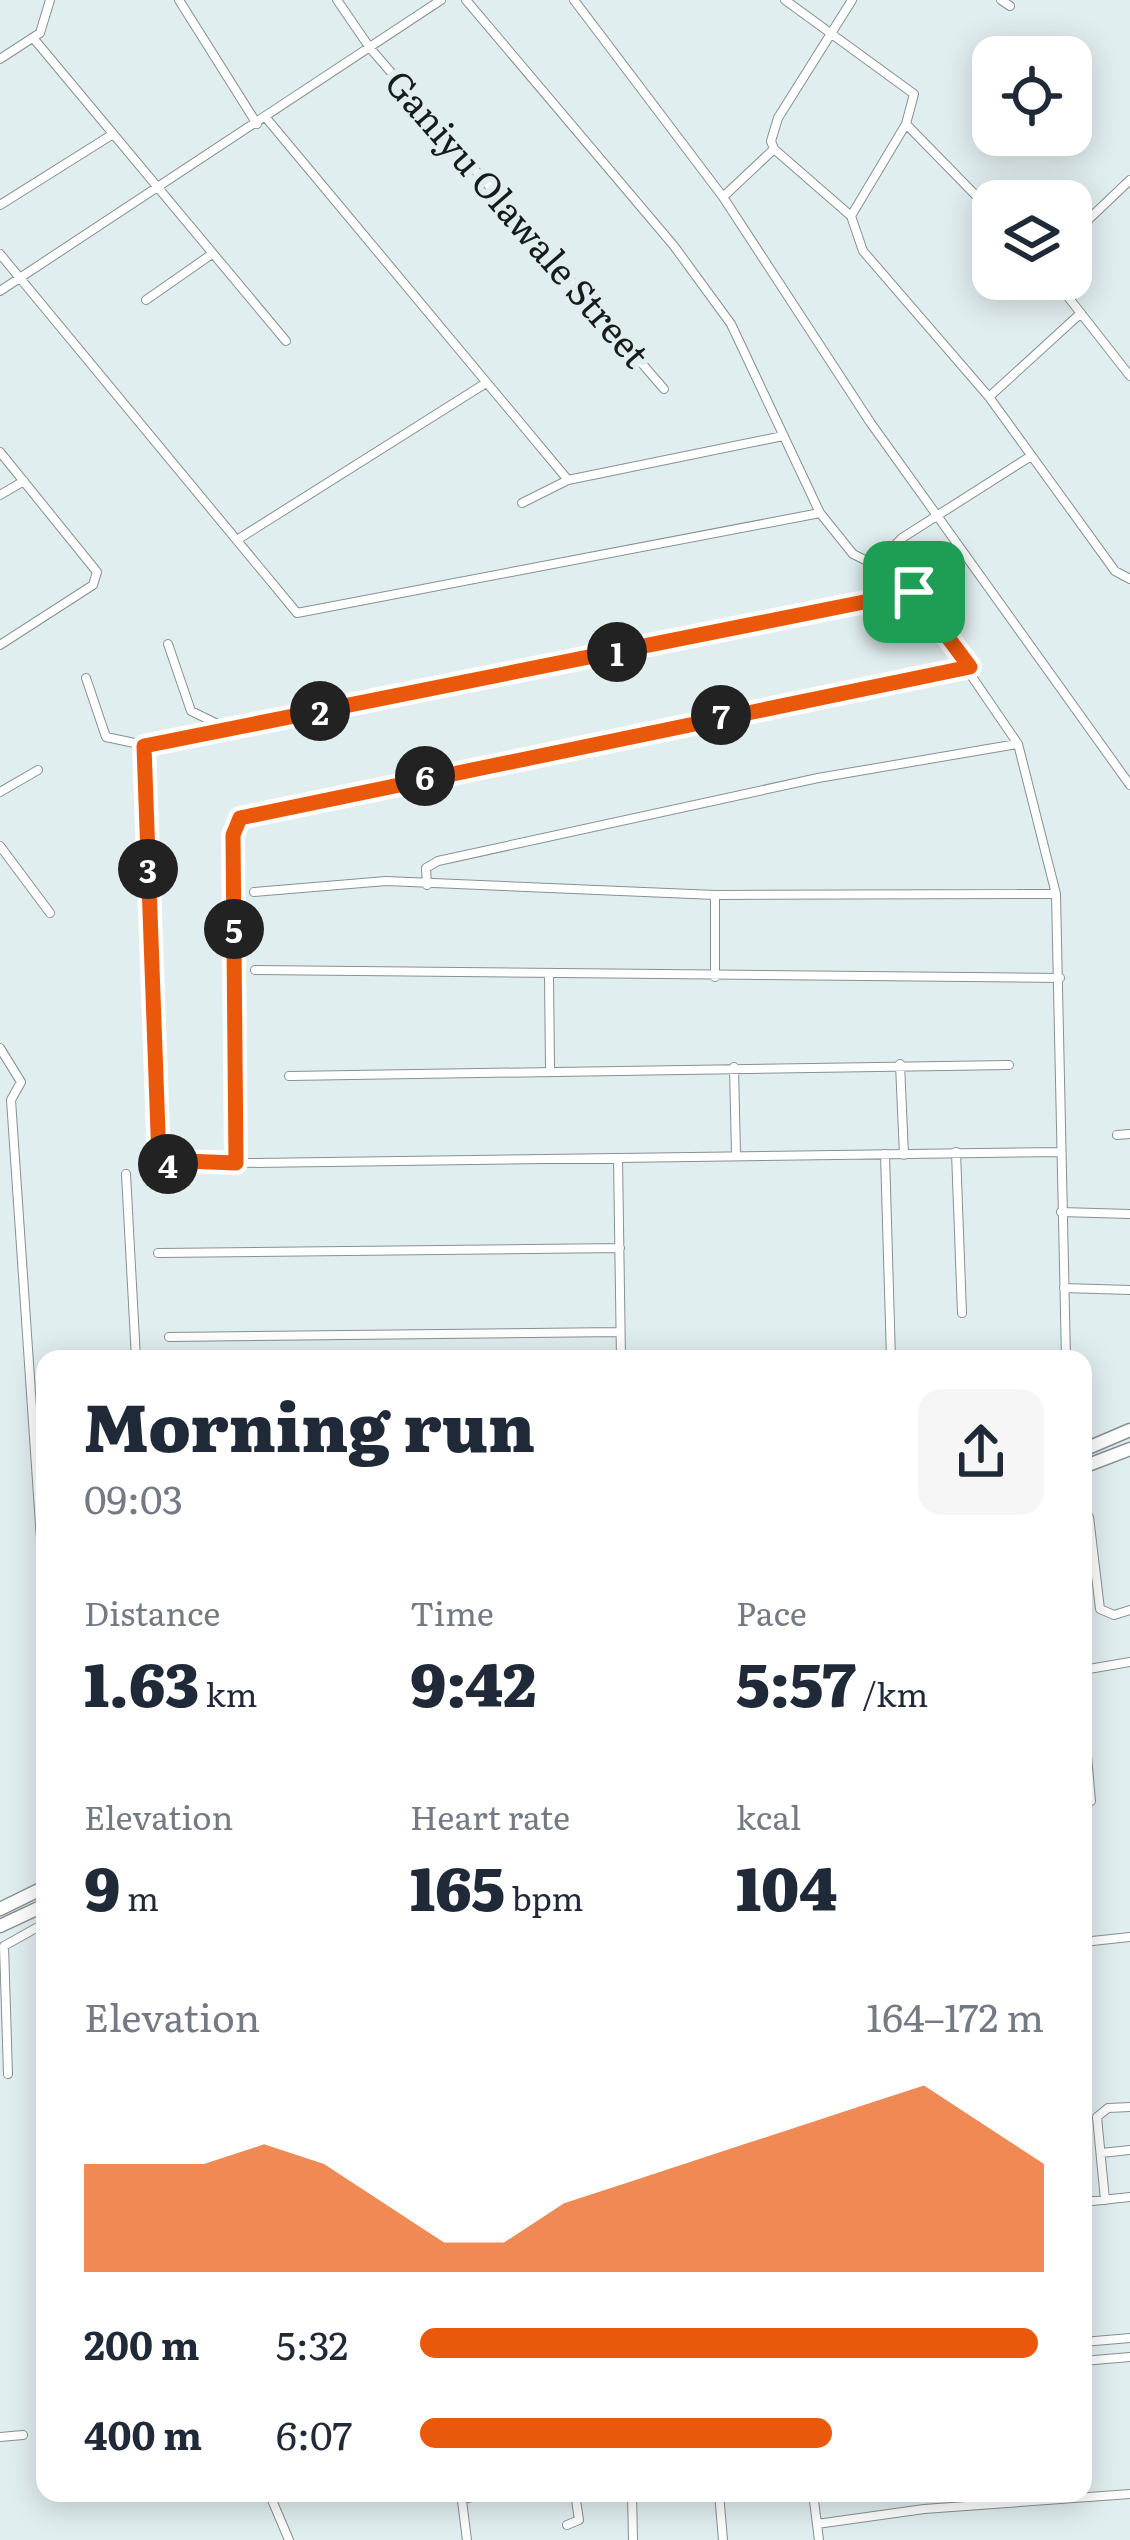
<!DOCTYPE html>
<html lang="en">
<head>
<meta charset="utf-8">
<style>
	body { margin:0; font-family:Literata,serif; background:#f6f6f7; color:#1f2937; height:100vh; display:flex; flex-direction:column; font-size:45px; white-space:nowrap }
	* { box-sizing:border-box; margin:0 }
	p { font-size:39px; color:#747a83 }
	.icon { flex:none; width:66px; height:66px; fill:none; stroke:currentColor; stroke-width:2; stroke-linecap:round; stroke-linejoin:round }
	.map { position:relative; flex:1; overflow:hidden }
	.drawer { position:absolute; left:36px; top:1350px; width:1056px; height:1152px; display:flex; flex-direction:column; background:#fff; border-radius:24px; box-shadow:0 6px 30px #0003 }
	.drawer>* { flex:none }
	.buttons { position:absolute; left:972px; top:36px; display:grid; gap:24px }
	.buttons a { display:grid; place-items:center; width:120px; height:120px; border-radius:24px; background:#fff; box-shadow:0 6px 30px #0003; font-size:60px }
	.pin { position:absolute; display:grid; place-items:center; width:102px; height:102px; color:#fff; margin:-51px; border-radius:24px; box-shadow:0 6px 18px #0006 }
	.km { position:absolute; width:60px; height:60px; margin:-30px; border-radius:50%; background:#222; color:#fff; font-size:33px; line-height:60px; text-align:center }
	.round { display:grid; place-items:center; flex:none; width:126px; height:126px; border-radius:24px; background:#f6f6f7 }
	.summary { display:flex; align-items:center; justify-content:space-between; height:204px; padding:0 48px }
	h1 { font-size:66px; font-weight:800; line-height:90px }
	.stats { display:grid; grid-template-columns:repeat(3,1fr); gap:18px; height:204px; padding:12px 48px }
	.stats div { display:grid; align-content:center }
	.stats b { font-size:60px; font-weight:800 }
	.stats small { font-size:33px; font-weight:400 }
	.stats p { font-size:33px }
	.chart { height:336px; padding:24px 48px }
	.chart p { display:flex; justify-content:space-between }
	.chart svg { width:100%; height:216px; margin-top:12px; fill:#ea580c; opacity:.7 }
	ul { padding:0 48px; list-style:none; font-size:39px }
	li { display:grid; grid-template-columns:192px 144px 1fr; align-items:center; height:90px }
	li i { height:30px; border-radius:15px; background:#ea580c }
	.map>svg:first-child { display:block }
</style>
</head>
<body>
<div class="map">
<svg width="1130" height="2540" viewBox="0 0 1130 2540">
	<rect width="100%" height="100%" fill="#e1eeef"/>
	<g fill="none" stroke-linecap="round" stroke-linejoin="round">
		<g stroke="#869193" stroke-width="10">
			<path id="minor" d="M 179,0 L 257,124
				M 337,0 L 370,48 L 664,389
				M 466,0 L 674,246 L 731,324 L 820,513 L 853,554 L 899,577 L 914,592 L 1018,744 L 1056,894 L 1066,1359
				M 574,0 L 723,197 L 870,422 L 1130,785
				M 785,0 L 914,94 L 906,124 L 851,216
				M 1001,0 L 1010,6
				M 34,39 L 286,341
				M 0,59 L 40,33 L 50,0
				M 267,119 L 568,480
				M 906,124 L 993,213
				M 774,149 L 851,216 L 863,251 L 989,397 L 1115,571 L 1130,579
				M 723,197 L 774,149 L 771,141 L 778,118 L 852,0
				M 0,205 L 113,134
				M 1071,236 L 1130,180
				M 0,254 L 297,613 L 820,513
				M 1054,279 L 1130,376
				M 0,291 L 441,0
				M 146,300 L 212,254
				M 989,397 L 1081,313
				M 0,452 L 97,572 L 93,585 L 0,645
				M 0,495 L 24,481
				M 522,503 L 568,480 L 783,436
				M 240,538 L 486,383
				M 876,564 L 902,538 L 1031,456
				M 914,592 L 144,745 L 156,1154 L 171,1164 L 1058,1152
				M 168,644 L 191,711 L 228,729
				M 86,678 L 106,737 L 144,745
				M 0,792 L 38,770
				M 0,846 L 50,913
				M 427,885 L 426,868 L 438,861 L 818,778 L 1017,744
				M 254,892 L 386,881 L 715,895 L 1056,894
				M 715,895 L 715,977
				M 255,970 L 1060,978
				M 549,975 L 550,1068
				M 0,1048 L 21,1082 L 11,1100 L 45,1598
				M 900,1064 L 904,1155
				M 734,1067 L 736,1155
				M 289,1076 L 1009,1065
				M 1117,1135 L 1130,1134
				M 956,1152 L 962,1313
				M 885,1154 L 891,1359
				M 618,1158 L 621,1359
				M 236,1163 L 233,835 L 240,818 L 970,667
				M 126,1174 L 136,1359
				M 1061,1212 L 1130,1214
				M 158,1253 L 620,1248
				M 1064,1288 L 1130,1290
				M 169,1337 L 619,1332
				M 1089,1517 L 1100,1609 L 1114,1615 L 1130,1610
				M 1083,1670 L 1130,1662
				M 1083,1711 L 1091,1801
				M 1083,1942 L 1130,1937
				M 8,2074 L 4,1946 L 45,1923
				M 1101,2153 L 1130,2150
				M 1105,2200 L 1097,2117 L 1108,2108 L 1130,2107
				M 1083,2202 L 1130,2197
				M 1083,2342 L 1130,2338
				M 1083,2361 L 1130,2357
				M 0,2437 L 23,2435
				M 269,2493 L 289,2540
				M 461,2493 L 467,2540
				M 632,2493 L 633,2540
				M 719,2493 L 723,2540
				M 813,2493 L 819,2540
				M 462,2499 L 493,2493
				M 817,2524 L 924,2509 L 1130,2494
				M 567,2525 L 579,2520 L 575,2493"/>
		</g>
		<g stroke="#869193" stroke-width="15">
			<path id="secondary" d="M 1083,1450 L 1130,1430
				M 1083,1467 L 1130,1449
				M 0,1909 L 45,1887
				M 0,1926 L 45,1905"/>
		</g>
		<use href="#minor" stroke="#fff" stroke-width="8"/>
		<use href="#secondary" stroke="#fff" stroke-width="12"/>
	</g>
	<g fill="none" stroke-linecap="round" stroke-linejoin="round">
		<g stroke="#fff" stroke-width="24">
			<path id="route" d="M 914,592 L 970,667 L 240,818 L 233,835 L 236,1163 L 159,1160 L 144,746 Z"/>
		</g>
		<use href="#route" stroke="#ea580c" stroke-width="15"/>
	</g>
	<g text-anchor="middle" stroke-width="12" stroke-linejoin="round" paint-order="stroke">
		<g font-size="36" fill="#161b1b" stroke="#e1eeef">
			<text transform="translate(517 219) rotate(49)" y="13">Ganiyu Olawale Street</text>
		</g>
	</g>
</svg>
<div class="buttons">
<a><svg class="icon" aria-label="locate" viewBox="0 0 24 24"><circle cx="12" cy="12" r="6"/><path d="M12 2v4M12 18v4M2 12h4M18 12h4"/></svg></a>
<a><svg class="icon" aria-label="layers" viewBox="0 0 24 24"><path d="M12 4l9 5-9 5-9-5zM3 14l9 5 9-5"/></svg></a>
</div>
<div class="pin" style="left:914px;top:592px;background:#1e9e55"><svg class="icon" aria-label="arrive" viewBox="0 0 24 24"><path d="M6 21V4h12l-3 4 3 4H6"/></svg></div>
<b class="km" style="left:617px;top:652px">1</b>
<b class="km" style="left:320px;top:711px">2</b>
<b class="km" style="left:148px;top:869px">3</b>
<b class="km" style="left:168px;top:1164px">4</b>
<b class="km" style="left:234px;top:929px">5</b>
<b class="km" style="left:425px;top:776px">6</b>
<b class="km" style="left:721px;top:715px">7</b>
<section class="drawer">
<div class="summary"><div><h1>Morning run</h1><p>09:03</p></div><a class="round"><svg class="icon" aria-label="share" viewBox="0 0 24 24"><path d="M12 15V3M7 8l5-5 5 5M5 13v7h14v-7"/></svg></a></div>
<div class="stats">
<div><p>Distance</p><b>1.63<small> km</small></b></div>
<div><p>Time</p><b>9:42</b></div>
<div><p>Pace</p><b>5:57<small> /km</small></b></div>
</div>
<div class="stats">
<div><p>Elevation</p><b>9<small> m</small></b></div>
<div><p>Heart rate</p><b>165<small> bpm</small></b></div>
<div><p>kcal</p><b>104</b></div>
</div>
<div class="chart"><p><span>Elevation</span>164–172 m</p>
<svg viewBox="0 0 160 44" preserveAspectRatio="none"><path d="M0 44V22L10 22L20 22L30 18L40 22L50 30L60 38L70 38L80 30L90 26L100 22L110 18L120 14L130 10L140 6L150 14L160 22V44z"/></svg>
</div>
<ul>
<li><b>200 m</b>5:32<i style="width:99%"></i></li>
<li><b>400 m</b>6:07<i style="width:66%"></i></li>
</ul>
</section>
</div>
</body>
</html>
